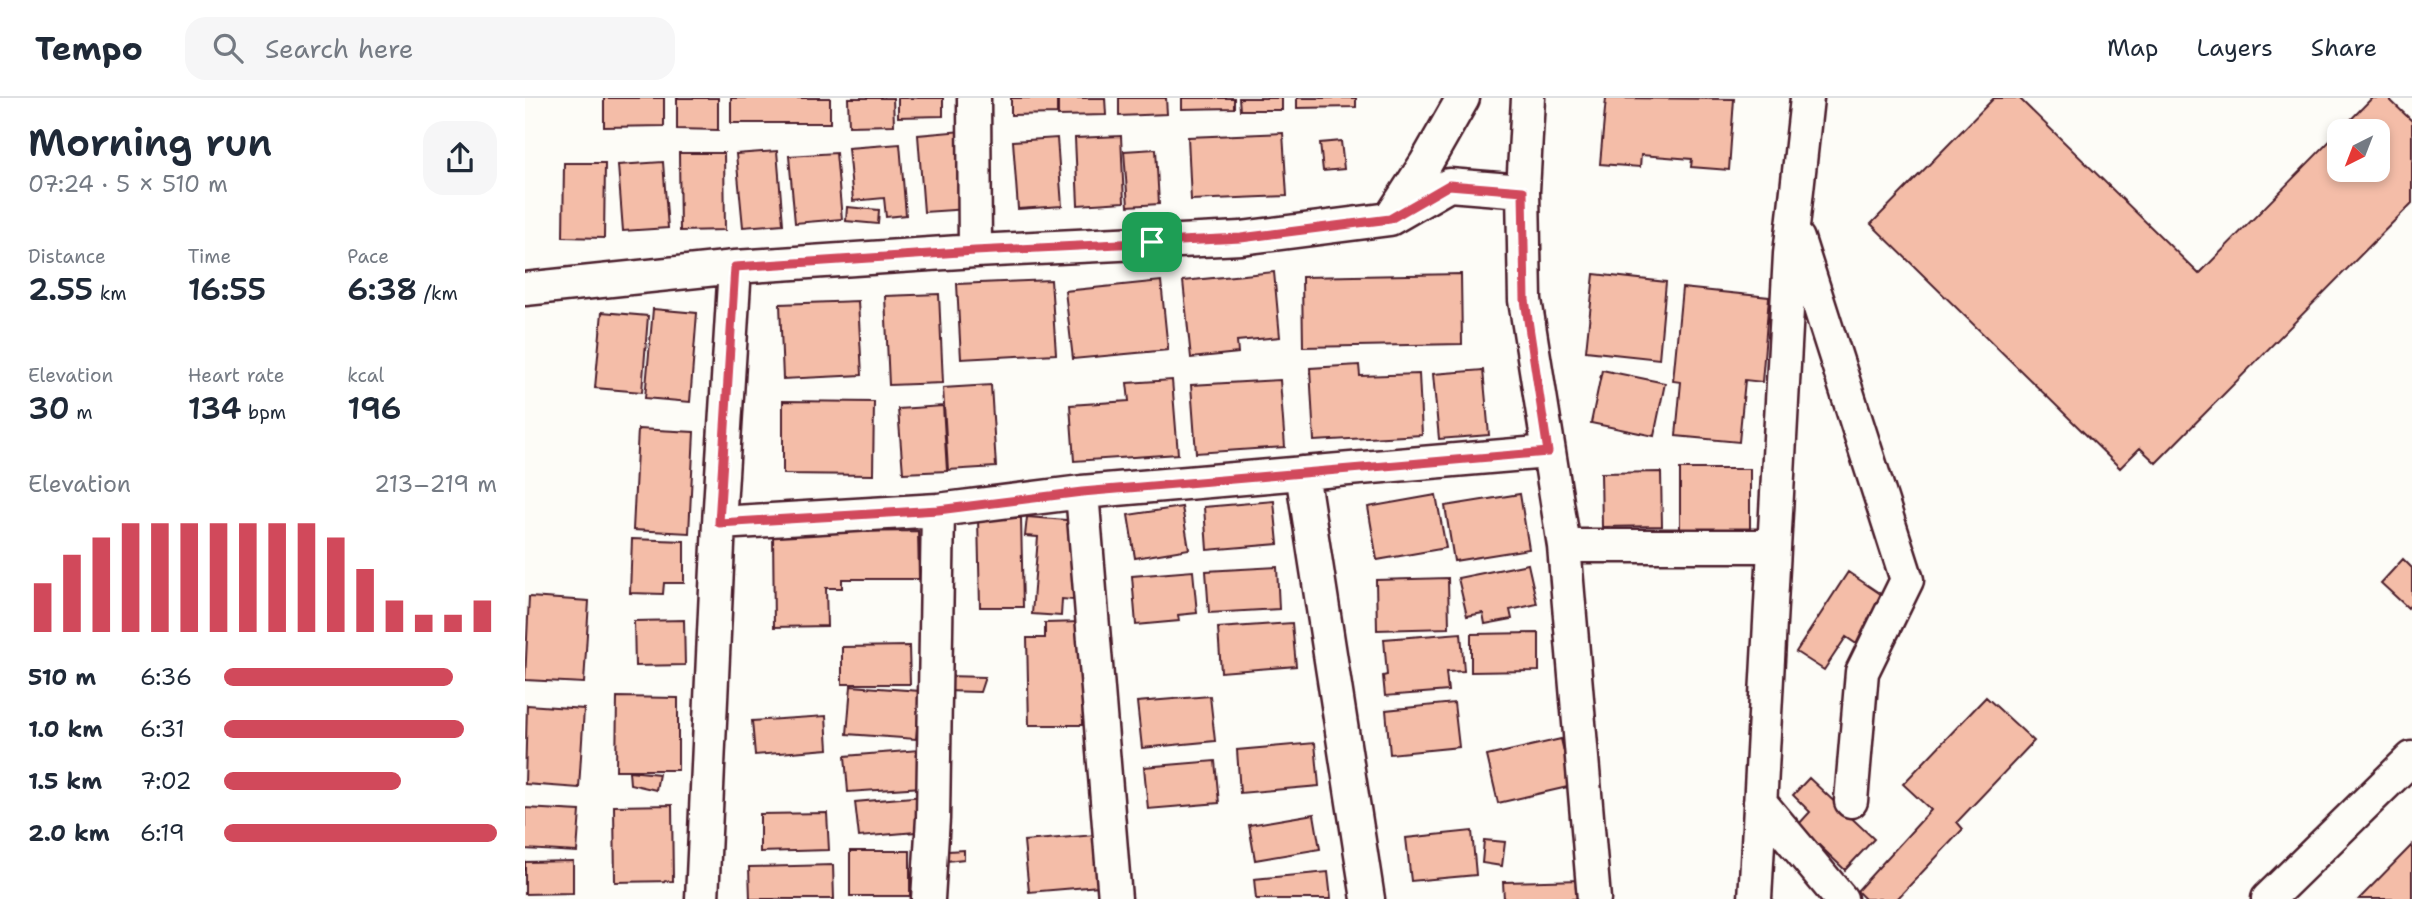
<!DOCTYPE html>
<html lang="en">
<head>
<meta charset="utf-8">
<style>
	body { margin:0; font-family:"Shantell Sans",sans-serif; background:#f6f6f7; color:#1f2937; height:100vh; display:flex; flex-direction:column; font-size:26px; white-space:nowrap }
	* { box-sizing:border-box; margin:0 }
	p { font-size:23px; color:#747a83 }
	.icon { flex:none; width:38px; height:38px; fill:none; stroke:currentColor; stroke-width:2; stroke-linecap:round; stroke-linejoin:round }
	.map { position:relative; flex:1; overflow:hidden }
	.sheet { display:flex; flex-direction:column; background:#fff; width:525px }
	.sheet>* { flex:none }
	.needle { width:46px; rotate:222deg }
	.fabs { position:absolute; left:1802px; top:21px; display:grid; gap:14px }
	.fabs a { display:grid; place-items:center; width:63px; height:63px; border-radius:14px; background:#fff; box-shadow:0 4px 10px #0003; font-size:35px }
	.pin { position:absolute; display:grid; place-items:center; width:60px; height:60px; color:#fff; margin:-30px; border-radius:14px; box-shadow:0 4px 10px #0006 }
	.round { display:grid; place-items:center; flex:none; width:74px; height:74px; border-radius:21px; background:#f6f6f7 }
	.head { display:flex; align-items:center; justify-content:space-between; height:119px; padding:0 28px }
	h1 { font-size:38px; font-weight:600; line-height:52px }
	.metrics { display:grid; grid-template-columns:repeat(3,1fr); gap:10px; height:119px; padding:7px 28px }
	.metrics div { display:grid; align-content:center }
	.metrics b { font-size:30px; font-weight:600 }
	.metrics small { font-size:19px; font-weight:400 }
	.metrics p { font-size:19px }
	.chart { height:196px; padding:14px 28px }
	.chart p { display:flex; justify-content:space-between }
	.chart svg { width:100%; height:126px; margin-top:7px; stroke:#d1495b; stroke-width:6 }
	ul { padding:0 28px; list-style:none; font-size:23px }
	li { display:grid; grid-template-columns:112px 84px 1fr; align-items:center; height:52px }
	li i { height:18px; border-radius:9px; background:#d1495b }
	header { display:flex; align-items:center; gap:42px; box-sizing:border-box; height:98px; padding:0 35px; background:#fff; border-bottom:2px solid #e0e1e3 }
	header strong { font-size:33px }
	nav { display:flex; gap:38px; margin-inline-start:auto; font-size:24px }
	.search { width:490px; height:63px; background:#f6f6f7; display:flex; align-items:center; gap:18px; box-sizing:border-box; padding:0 24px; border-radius:21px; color:#747a83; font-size:26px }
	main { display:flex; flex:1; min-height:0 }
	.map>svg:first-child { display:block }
</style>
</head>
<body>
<header>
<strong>Tempo</strong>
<div class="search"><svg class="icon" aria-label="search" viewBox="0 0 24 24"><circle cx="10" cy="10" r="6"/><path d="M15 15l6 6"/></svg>Search here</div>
<nav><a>Map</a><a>Layers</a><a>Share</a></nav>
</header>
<main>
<section class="sheet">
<div class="head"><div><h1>Morning run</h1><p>07:24 · 5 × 510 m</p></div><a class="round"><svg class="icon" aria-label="share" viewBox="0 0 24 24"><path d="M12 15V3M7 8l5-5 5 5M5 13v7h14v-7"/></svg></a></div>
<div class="metrics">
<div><p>Distance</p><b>2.55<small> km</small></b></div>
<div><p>Time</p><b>16:55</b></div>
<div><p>Pace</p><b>6:38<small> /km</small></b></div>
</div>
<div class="metrics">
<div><p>Elevation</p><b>30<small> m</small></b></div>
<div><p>Heart rate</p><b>134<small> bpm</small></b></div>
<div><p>kcal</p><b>196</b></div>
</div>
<div class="chart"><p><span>Elevation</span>213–219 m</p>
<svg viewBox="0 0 160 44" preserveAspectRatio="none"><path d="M5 44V27M15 44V17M25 44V11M35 44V6M45 44V6M55 44V6M65 44V6M75 44V6M85 44V6M95 44V6M105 44V11M115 44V22M125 44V33M135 44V38M145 44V38M155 44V33"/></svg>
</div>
<ul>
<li><b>510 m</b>6:36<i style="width:84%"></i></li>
<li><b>1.0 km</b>6:31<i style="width:88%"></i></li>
<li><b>1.5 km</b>7:02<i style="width:65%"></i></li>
<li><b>2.0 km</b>6:19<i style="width:100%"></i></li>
</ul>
</section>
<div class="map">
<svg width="1887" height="801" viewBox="0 0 1887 801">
	<rect width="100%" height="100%" fill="#fdfcf7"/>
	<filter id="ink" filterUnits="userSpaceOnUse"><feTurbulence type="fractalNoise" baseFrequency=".0143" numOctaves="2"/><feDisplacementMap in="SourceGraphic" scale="14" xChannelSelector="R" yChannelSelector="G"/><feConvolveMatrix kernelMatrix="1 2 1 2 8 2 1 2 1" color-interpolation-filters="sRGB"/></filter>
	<g filter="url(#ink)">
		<path fill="#f4bda8" stroke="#4a1f2b" stroke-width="2" fill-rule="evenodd" d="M 79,0 L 139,0 L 139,28 L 79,29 Z
			M 152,0 L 193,0 L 193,32 L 152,31 Z
			M 206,0 L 305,0 L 305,25 L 206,25 Z
			M 323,0 L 368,0 L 369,27 L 324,28 Z
			M 373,0 L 418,0 L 418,18 L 373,19 Z
			M 486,0 L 532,0 L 532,16 L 486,17 Z
			M 533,0 L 580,0 L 581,17 L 533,18 Z
			M 594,0 L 641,0 L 642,16 L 594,18 Z
			M 657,0 L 709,0 L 709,10 L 657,11 Z
			M 714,0 L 757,0 L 757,12 L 715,12 Z
			M 772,0 L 831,0 L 831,9 L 772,10 Z
			M 1081,0 L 1209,1 L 1204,72 L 1166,69 L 1167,61 L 1116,57 L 1115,69 L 1075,66 Z
			M 1469,0 L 1494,0 L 1674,176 L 1847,0 L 1863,0 L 1887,23 L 1887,105 L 1631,365 L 1615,350 L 1595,370 L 1346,126 ZM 1815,33 L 1853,33 L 1853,72 L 1815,72 Z
			M 437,33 L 443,111 L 399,114 L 393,37 Z
			M 758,35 L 762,98 L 666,102 L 663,39 Z
			M 596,38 L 599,104 L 553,107 L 550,40 Z
			M 532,40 L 537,108 L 493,111 L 488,43 Z
			M 816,43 L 819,71 L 798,73 L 795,45 Z
			M 375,46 L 381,117 L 361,119 L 359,100 L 328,103 L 323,50 Z
			M 631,51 L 634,106 L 603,108 L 599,53 Z
			M 252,53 L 258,126 L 218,129 L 211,56 Z
			M 154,55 L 199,55 L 200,132 L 155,133 Z
			M 311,55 L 317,121 L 270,125 L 264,58 Z
			M 138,64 L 143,130 L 98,133 L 93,67 Z
			M 39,65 L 80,65 L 79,140 L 38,139 Z
			M 322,109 L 354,112 L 353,126 L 321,123 Z
			M 749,174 L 755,239 L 712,243 L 713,255 L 666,260 L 658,183 Z
			M 936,176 L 937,246 L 778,249 L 777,179 Z
			M 1069,176 L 1141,184 L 1134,261 L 1061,253 Z
			M 526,182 L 531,256 L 436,261 L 432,186 Z
			M 636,183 L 643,252 L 548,261 L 540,193 Z
			M 1157,190 L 1244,199 L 1237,284 L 1220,282 L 1214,344 L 1151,338 L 1156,284 L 1148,283 Z
			M 414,196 L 418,285 L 364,287 L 360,198 Z
			M 333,203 L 337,277 L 258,281 L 255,206 Z
			M 128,211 L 172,215 L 165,304 L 120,300 Z
			M 77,214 L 123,218 L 117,294 L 70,290 Z
			M 834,267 L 835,278 L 894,276 L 897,337 L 789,343 L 785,270 Z
			M 958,272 L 964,337 L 914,341 L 908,276 Z
			M 1077,272 L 1140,285 L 1129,338 L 1066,325 Z
			M 647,282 L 653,356 L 549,363 L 545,307 L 604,303 L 602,285 Z
			M 755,282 L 760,349 L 671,355 L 666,287 Z
			M 466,287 L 471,369 L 423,372 L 418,290 Z
			M 258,303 L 349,304 L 348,377 L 258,376 Z
			M 418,308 L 422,373 L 378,375 L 373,311 Z
			M 113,331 L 169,334 L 164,435 L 108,432 Z
			M 1155,371 L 1225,371 L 1225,433 L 1155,433 Z
			M 1136,374 L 1137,428 L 1077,429 L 1076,375 Z
			M 995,396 L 1004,451 L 929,463 L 920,408 Z
			M 911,397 L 921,450 L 852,462 L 843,409 Z
			M 749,403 L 753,446 L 682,452 L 679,409 Z
			M 657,409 L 664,451 L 610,460 L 603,417 Z
			M 502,419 L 554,423 L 548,502 L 537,501 L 536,518 L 507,516 L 513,439 L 500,438 Z
			M 453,420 L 496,420 L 498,509 L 455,509 Z
			M 393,433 L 394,481 L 317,481 L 317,490 L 301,490 L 302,528 L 249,529 L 248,435 Z
			M 107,441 L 159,443 L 159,485 L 139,485 L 138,496 L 105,495 Z
			M 1878,461 L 1887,470 L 1887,505 L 1883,510 L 1856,485 Z
			M 1003,466 L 1012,506 L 985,512 L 987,521 L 960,526 L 958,515 L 942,518 L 933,480 Z
			M 752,469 L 754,511 L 684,515 L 681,473 Z
			M 668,473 L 672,515 L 653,517 L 654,523 L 611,527 L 607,478 Z
			M 1323,474 L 1366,503 L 1336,549 L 1321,539 L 1299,572 L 1271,554 Z
			M 923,480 L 924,530 L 852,532 L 851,482 Z
			M 4,499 L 64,503 L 59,585 L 0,582 Z
			M 159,522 L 160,567 L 110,568 L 109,523 Z
			M 557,524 L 558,627 L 504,627 L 502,540 L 520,540 L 520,525 Z
			M 767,525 L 771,568 L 696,574 L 693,530 Z
			M 936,535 L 939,573 L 921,574 L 923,593 L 860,598 L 858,578 L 862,577 L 859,541 Z
			M 1014,535 L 1014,573 L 946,574 L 946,536 Z
			M 384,548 L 385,586 L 317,586 L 317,549 Z
			M 421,578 L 460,579 L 455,594 L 420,593 Z
			M 326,588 L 395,593 L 391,641 L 322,636 Z
			M 685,598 L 690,643 L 617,650 L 612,604 Z
			M 92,599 L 153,600 L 153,672 L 91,672 Z
			M 1461,599 L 1509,643 L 1432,724 L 1438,731 L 1372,801 L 1340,801 L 1332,793 L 1406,712 L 1378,686 Z
			M 929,605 L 934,649 L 865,656 L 861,612 Z
			M 2,607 L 59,611 L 54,690 L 0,686 Z
			M 301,618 L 303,651 L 230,657 L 227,623 Z
			M 1036,641 L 1047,688 L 973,705 L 962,658 Z
			M 790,645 L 794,688 L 715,695 L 712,652 Z
			M 394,652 L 397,689 L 323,694 L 320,658 Z
			M 690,663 L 694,705 L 623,711 L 619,669 Z
			M 104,673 L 134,676 L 131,692 L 105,686 Z
			M 1284,680 L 1349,741 L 1320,772 L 1273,727 L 1285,714 L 1268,697 Z
			M 399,698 L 402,733 L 334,739 L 330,704 Z
			M 147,707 L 148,783 L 90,784 L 89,708 Z
			M 0,710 L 55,713 L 52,754 L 0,751 Z
			M 302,715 L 304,752 L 235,754 L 235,716 Z
			M 789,716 L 795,751 L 730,762 L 724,727 Z
			M 947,733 L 951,777 L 886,783 L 881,740 Z
			M 570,737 L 574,788 L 504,794 L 499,743 Z
			M 959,742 L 980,744 L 977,768 L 957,765 Z
			M 1887,747 L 1887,801 L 1834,801 Z
			M 439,752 L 439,761 L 421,763 L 423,753 Z
			M 325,753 L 385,753 L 385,798 L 325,798 Z
			M 48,763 L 48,795 L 0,796 L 0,764 Z
			M 308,767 L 309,801 L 225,801 L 224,769 Z
			M 803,774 L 806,801 L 731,801 L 729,781 Z
			M 1057,782 L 1057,801 L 979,801 L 978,784 Z"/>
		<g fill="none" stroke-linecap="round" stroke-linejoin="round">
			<g stroke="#4a1f2b" stroke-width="37">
				<path id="minor" d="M 449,0 L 450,153
					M 1003,0 L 998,93 L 1000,202 L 1039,448 L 1069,801
					M 868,116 L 901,65 L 938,0
					M 1273,141 L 1382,482 L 1337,574 L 1326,703
					M 0,191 L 210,169 L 450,153 L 716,140 L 865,121 L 924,87 L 998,93
					M 777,375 L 843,801
					M 557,394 L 590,801
					M 194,425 L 413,412 L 557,394 L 1023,354
					M 1039,448 L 1249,448
					M 1235,704 L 1316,801
					M 177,801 L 194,425 L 210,169
					M 403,801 L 408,720 L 413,412
					M 1230,801 L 1265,156 L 1282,0
					M 1743,801 L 1887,660"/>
			</g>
			<use href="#minor" stroke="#fdfcf7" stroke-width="32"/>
		</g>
	</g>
	<g fill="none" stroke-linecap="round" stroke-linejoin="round" filter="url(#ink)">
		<g stroke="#fff" stroke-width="14">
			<path id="route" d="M 924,87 L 998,93 L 1000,202 L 1023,354 L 557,394 L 413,412 L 194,425 L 210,169 L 450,153 L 716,140 L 865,121 Z"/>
		</g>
		<use href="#route" stroke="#d1495b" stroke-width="9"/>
	</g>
</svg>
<div class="fabs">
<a><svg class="needle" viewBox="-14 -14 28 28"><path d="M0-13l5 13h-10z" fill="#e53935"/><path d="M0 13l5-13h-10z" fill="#747a83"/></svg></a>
</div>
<div class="pin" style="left:627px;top:144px;background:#1e9e55"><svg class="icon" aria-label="arrive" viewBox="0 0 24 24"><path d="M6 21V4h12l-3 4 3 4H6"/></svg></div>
</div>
</main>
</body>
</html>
